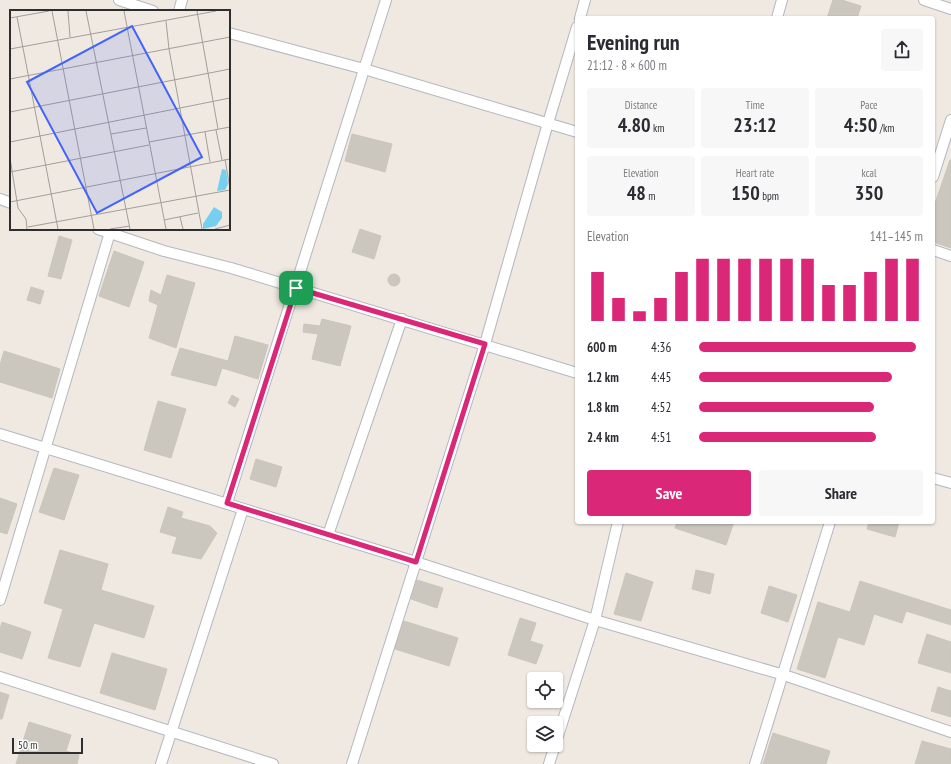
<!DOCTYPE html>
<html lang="en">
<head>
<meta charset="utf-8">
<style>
	body { margin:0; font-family:"PT Sans Narrow",sans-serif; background:#f7f7f7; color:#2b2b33; height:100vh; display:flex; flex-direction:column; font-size:15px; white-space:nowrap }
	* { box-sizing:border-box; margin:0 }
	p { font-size:13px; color:#7c7c81 }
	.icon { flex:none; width:22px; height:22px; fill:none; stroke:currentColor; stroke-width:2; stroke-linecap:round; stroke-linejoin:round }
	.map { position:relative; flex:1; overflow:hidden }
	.side { position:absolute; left:575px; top:16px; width:360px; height:508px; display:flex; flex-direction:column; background:#fff; border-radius:4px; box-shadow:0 1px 3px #0004 }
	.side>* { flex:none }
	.controls { position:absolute; left:527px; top:672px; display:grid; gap:8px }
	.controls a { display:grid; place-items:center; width:36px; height:36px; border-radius:4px; background:#fff; box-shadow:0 1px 3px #0004; font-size:20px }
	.scale { position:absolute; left:12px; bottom:10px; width:71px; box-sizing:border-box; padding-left:4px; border:2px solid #2e2e2e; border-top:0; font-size:11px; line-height:14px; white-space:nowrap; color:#2e2e2e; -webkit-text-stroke:3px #fff; paint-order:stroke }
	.pin { position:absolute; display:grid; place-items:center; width:34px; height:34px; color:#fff; margin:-17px; border-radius:8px; box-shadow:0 2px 6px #0006 }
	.round { display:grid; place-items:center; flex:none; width:42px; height:42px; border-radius:4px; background:#f7f7f7 }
	.headline { display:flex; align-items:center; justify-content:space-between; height:68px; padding:0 12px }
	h1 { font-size:22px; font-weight:600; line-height:30px }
	.figures { display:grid; grid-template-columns:repeat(3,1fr); gap:6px; height:68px; padding:4px 12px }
	.figures div { display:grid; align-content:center; border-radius:4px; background:#f7f7f7; text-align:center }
	.figures b { font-size:20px; font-weight:600 }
	.figures small { font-size:11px; font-weight:400 }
	.figures p { font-size:11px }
	.chart { height:112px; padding:8px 12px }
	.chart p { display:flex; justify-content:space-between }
	.chart svg { width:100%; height:72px; margin-top:4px; stroke:#db2777; stroke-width:6 }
	.primary-button { display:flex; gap:8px; margin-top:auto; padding:8px 12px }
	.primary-button a { flex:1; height:46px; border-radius:4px; background:#db2777; color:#fff; font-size:16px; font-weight:600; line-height:46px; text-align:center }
	.primary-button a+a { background:#f7f7f7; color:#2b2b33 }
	ul { padding:0 12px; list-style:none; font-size:13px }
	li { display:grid; grid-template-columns:64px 48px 1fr; align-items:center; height:30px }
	li i { height:10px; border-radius:5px; background:#db2777 }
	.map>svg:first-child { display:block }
</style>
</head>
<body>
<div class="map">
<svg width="951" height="764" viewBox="0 0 951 764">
	<rect width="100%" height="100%" fill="#efe9e1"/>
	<path fill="#cbc7bf" stroke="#cbc5ba" d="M 833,0 L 842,0 L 861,6 L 857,18 L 827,18 Z
		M 352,134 L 392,144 L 385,172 L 345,161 Z
		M 950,160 L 951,160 L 951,248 L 933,242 L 933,209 Z
		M 360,229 L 381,236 L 374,259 L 352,252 Z
		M 59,236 L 72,240 L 61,279 L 48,276 Z
		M 114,251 L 144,262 L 129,307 L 99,296 Z
		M388 280a6 6 0 1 1 12 0a6 6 0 1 1-12 0Z
		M 167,275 L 195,283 L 176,348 L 149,338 L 158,305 L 149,301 L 151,290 L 161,295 Z
		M 31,287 L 44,291 L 40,304 L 27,300 Z
		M 322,319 L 351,326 L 340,366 L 312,359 L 318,334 L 303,332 L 304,324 L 320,326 Z
		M 235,336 L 268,345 L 258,379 L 222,368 L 216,386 L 171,375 L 180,348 L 228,361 Z
		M 4,351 L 60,369 L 52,398 L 0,382 L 0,365 Z
		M 232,395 L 239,399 L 235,407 L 228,403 Z
		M 158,401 L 186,409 L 171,458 L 144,450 Z
		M 256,459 L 282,467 L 276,487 L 250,479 Z
		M 54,468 L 79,475 L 64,520 L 39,512 Z
		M 0,498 L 17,504 L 7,534 L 0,532 Z
		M 168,507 L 183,512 L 181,518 L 210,526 L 217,533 L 201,559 L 172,553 L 177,537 L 160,532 Z
		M 677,522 L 734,522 L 726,545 L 675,528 Z
		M 869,522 L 899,522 L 895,537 L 867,529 Z
		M 60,550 L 108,564 L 101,590 L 154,606 L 144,638 L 94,623 L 80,667 L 48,658 L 63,609 L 44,603 Z
		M 696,570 L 714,574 L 710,594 L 692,589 Z
		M 626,573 L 653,582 L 641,621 L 614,614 Z
		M 417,580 L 443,588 L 437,608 L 411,599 Z
		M 860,581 L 951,610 L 951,625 L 906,611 L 902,623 L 874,614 L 864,645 L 838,637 L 825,678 L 797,669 L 818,602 L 850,612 Z
		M 769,586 L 797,595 L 788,622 L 761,613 Z
		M 520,618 L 536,623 L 530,641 L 543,645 L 536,664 L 508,655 Z
		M 404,621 L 458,638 L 449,666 L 395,649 Z
		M 2,622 L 31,632 L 22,659 L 0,652 L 0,629 Z
		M 927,634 L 951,642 L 951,673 L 918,663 Z
		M 112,653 L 167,669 L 155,710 L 100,693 Z
		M 938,687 L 951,691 L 951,717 L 931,711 Z
		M 0,692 L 9,695 L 2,719 L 0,719 Z
		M 29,722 L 71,735 L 66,751 L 79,755 L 77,764 L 16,764 Z
		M 773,733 L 830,751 L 826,764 L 763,764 Z
		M 922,741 L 951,749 L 951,764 L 915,764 Z"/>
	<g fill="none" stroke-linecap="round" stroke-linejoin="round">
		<g stroke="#b4b7c1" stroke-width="12">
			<path id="minor" d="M 119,0 L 153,11
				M 924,0 L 951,9
				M 179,11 L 182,0
				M 580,18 L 585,0
				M 777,18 L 782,0
				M 229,33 L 364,69 L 577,132
				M 933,177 L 951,120
				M 0,199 L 11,203
				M 98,229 L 164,251 L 231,268 L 577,373
				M 933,250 L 951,256
				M 0,434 L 416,562 L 595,620 L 784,675 L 951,732
				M 933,478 L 951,483
				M 227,503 L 386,0
				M 328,535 L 402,319
				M 0,600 L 111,229
				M 0,677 L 273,764
				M 556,742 L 595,620 L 618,522
				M 161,764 L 243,509
				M 352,764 L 485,344 L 548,123 L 577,27
				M 549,764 L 555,745
				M 755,764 L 830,522"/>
		</g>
		<use href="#minor" stroke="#fff" stroke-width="10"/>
	</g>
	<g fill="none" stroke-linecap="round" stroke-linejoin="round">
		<g stroke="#fff" stroke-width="8">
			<path id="route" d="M 296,288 L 485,344 L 416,562 L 227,503 Z"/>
		</g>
		<use href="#route" stroke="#db2777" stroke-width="5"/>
	</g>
	<g transform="translate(10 10)">
		<rect width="220" height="220" fill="#efe9e1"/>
		<path d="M 212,159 L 216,160 L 218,174 L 215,180 L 207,181 ZM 204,197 L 212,202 L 212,208 L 206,216 L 193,219 L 193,214 Z" fill="#75cff0"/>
		<path fill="none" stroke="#a29e99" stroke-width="1" d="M 42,1 L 84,219M 58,1 L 60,27M 76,1 L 120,219M 114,1 L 156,219M 187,1 L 208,119M 7,7 L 48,219M 0,8 L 39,1M 156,11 L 159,39 L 192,219M 0,39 L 206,1M 0,69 L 220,27M 0,102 L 220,59M 206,120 L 212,150M 195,122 L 200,152M 101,124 L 136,118M 0,132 L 220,88M 139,132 L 220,117M 0,148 L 8,198 L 16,209 L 17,219M 215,149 L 220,179M 0,162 L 139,135M 0,192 L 220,149M 170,207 L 173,219M 154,210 L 188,203M 18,217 L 220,180M 100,219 L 120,216M 205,219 L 220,215"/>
		<path fill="#4264fb" fill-opacity="0.15" stroke="#4264fb" stroke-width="2" d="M 122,16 L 192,147 L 87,203 L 17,72 Z"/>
		<rect width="220" height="220" fill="none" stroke="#2e2e2e" stroke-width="2"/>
	</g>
</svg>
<div class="controls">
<a><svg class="icon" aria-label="locate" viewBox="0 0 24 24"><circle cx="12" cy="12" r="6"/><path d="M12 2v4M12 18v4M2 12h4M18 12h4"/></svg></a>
<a><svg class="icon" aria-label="layers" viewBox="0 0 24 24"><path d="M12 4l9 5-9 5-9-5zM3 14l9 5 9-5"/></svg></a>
</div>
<div class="scale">50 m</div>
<div class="pin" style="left:296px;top:288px;background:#1e9e55"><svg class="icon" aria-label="arrive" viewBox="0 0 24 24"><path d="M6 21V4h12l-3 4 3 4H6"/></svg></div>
<section class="side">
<div class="headline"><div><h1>Evening run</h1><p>21:12 · 8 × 600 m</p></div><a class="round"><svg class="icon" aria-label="share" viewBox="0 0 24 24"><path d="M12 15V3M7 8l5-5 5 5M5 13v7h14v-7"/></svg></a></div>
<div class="figures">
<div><p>Distance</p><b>4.80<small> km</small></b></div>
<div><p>Time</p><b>23:12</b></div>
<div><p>Pace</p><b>4:50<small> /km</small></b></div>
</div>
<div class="figures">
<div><p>Elevation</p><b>48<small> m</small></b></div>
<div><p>Heart rate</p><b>150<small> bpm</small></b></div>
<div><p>kcal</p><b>350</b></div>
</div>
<div class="chart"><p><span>Elevation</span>141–145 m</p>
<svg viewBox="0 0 160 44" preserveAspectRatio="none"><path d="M5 44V14M15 44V30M25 44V38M35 44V30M45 44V14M55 44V6M65 44V6M75 44V6M85 44V6M95 44V6M105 44V6M115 44V22M125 44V22M135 44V14M145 44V6M155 44V6"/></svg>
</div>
<ul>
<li><b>600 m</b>4:36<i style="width:97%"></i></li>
<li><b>1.2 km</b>4:45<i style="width:86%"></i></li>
<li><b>1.8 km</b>4:52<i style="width:78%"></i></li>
<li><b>2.4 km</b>4:51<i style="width:79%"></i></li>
</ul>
<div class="primary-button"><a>Save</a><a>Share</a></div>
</section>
</div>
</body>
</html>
